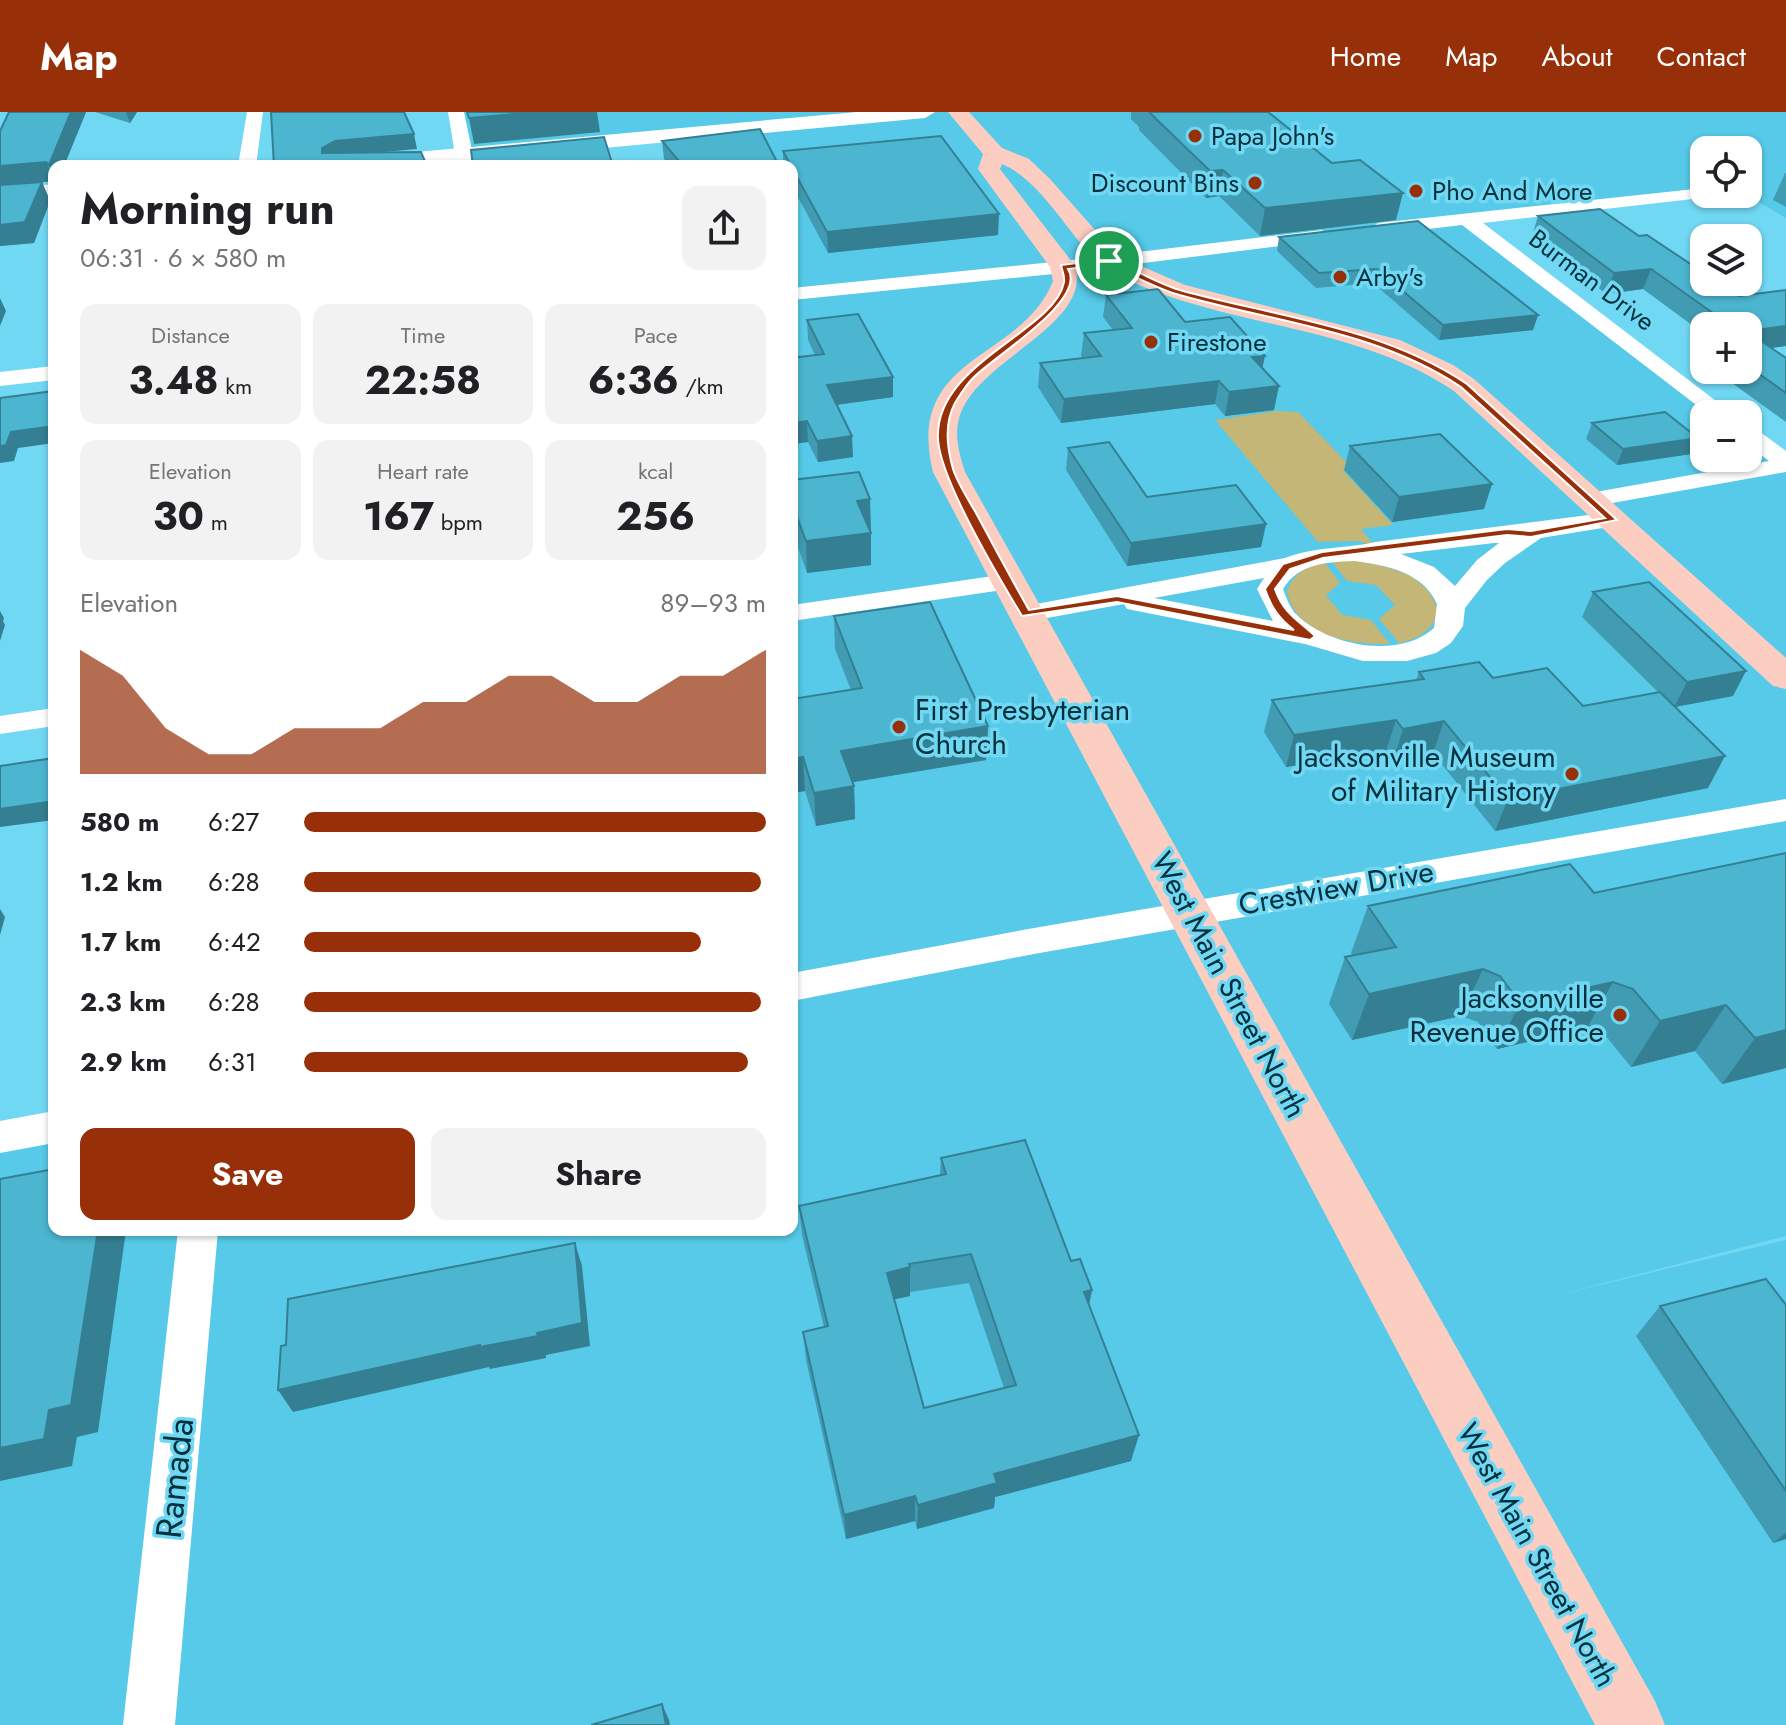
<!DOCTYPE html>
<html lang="en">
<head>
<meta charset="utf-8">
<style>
	body { margin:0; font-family:Jost,sans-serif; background:#f2f2f2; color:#202124; height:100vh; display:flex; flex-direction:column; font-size:30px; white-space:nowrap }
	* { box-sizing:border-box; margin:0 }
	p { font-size:26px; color:#757577 }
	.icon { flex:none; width:44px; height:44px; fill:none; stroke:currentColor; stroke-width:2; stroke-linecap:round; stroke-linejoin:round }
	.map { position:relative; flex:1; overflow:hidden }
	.sheet { position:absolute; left:48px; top:48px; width:750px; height:1076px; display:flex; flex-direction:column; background:#fff; border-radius:16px; box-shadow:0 2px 6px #0004 }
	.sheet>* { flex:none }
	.tools { position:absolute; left:1690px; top:24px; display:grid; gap:16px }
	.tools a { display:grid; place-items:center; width:72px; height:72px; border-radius:16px; background:#fff; box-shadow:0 2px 6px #0004; font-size:40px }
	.pin { position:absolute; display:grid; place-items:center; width:68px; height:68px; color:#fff; margin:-34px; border:4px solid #fff; border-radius:50%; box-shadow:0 2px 8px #0007 }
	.round { display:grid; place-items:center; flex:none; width:84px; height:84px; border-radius:16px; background:#f2f2f2 }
	.head { display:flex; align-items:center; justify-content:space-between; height:136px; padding:0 32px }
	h1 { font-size:44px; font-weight:700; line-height:60px }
	.metrics { display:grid; grid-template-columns:repeat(3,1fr); gap:12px; height:136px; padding:8px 32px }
	.metrics div { display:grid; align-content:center; border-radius:16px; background:#f2f2f2; text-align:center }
	.metrics b { font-size:40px; font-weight:700 }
	.metrics small { font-size:22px; font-weight:400 }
	.metrics p { font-size:22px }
	.chart { height:224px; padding:16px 32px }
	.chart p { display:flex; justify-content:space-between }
	.chart svg { width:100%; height:144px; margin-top:8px; fill:#973009; opacity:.7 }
	.button { display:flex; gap:16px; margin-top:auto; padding:16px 32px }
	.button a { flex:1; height:92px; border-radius:16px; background:#973009; color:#fff; font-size:32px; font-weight:700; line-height:92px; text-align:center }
	.button a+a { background:#f2f2f2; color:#202124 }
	ul { padding:0 32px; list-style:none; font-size:26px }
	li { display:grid; grid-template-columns:128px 96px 1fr; align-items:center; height:60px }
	li i { height:20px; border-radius:10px; background:#973009 }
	header { display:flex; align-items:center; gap:48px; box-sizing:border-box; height:112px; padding:0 40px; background:#973009; color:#fff }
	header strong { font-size:38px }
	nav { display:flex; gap:44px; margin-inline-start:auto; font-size:28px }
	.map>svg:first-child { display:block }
</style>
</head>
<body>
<header>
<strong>Map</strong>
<nav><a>Home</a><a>Map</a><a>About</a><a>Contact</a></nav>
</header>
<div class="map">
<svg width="1786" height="1613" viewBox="0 0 1786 1613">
	<rect width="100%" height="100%" fill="#71d8f4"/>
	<path fill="#56cae8" d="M 456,0 L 1786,0 L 1786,106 L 1745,82 L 1748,82 L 1748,38 L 1704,38 L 1704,81 L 1468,107 L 1722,302 L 1704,302 L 1704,346 L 1748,346 L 1748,322 L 1786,350 L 1786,1124 L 1554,1184 L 1786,1128 L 1786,1613 L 0,1613 L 0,1025 L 54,1015 L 54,1118 L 792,1118 L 792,54 L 707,54 L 692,22 L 464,43 Z"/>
	<path fill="#c3b676" d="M 1277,299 L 1298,300 L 1351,355 L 1342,357 L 1393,413 L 1361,417 L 1374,433 L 1356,429 L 1318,430 L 1215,308 Z
		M 1346,447 C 1381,453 1427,458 1438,499 C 1433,519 1418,527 1399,531 L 1379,507 L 1395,493 L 1376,473 L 1347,469 L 1331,448 Z
		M 1324,450 L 1340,471 L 1326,483 L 1342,503 L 1371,508 L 1390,532 C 1352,533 1295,524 1287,479 C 1294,461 1306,455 1324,450 Z"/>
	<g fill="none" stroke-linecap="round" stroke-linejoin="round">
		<path fill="#fff" fill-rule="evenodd" d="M 247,0 L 263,0 L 256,54 L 238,54 Z
			M 448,0 L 464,0 L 473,43 L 470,47 L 458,47 L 455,43 Z
			M 1704,76 L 1704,82 L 1712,82 L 1710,85 L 1483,111 L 1733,302 L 1708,302 L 1462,113 L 1378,123 L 1369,117 L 1378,111 Z
			M 1322,118 L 1331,124 L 1329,128 L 1063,161 L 792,188 L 792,176 L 1063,149 Z
			M 54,254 L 54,268 L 0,274 L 0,260 Z
			M 1748,315 L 1756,317 L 1786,339 L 1786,360 L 1590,395 L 1581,393 L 1578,388 L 1581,383 L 1590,381 L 1769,349 L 1748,333 Z
			M 1612,400 L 1621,403 L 1625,408 L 1621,413 L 1541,426 L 1505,451 L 1487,468 L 1465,496 L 1463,514 L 1451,531 L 1436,541 L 1407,549 L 1363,549 L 1305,532 L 1137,499 L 1127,497 L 1124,492 L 1025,510 L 1015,508 L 1011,502 L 1015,496 L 1025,494 L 1285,446 C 1315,434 1346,437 1375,430 ZM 1494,431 L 1499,431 L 1477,448 L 1455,474 L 1434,455 L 1401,442 ZM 1354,449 C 1386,453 1423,460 1437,492 L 1434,516 C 1399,548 1325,534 1294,500 C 1289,493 1286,485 1283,477 C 1299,451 1327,450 1354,449 ZM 1264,466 L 1257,477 L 1273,509 L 1154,486 Z
			M 1007,462 L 1016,464 L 1020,470 L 1016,476 L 792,509 L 792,493 Z
			M 54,596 L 54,614 L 0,622 L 0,604 Z
			M 1786,687 L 1786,709 L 1034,842 L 792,889 L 792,861 L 1034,816 Z
			M 54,999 L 54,1031 L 0,1041 L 0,1009 Z
			M 178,1118 L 218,1118 L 175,1613 L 123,1613 Z"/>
		<path fill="#fff" fill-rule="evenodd" d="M 857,0 L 935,0 L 925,6 L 411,54 L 328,54 L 339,47 Z
			M 54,72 L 54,86 L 0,91 L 0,77 Z"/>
		<path fill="#fbcec1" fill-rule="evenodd" d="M 948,0 L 969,0 L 1002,36 L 1029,47 L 1050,67 L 1118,144 L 1185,173 L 1400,228 L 1453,253 L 1474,267 L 1786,546 L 1786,577 L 1773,574 L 1454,279 C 1349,208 1213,217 1104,156 C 1095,151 1089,141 1083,134 C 1060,107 1035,66 1002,52 L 1000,57 L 1076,155 C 1090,218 969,249 958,311 C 955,328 960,344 965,360 L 1655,1589 L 1665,1613 L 1595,1613 L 933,360 C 904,242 1022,249 1053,169 L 1050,155 L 978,57 L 983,42 Z"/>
	</g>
	<path fill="#419cb3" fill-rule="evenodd" d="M 9,0 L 86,0 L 64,54 L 54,54 L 54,69 L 42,70 L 50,89 L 34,131 L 0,134 L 0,19 Z
		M 95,0 L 137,0 L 130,11 Z
		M 1131,0 L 1268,0 L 1396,108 L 1260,124 L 1219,84 L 1206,86 L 1139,18 L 1139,15 L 1131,7 Z
		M 662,29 L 778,54 L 670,54 L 664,47 Z
		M 783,39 L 998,123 L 828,141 L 792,74 L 792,54 L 783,54 Z
		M 1785,61 L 1786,61 L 1786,95 L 1773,88 Z
		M 1600,97 L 1639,124 L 1647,123 L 1704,161 L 1704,170 L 1718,170 L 1739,184 L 1786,178 L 1786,234 L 1771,236 L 1786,246 L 1786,310 L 1714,258 L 1748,258 L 1748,214 L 1704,214 L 1704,251 L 1694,243 L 1704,222 L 1643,177 L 1606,182 L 1532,124 L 1538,104 Z
		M 1279,125 L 1538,203 L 1533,218 L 1439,228 L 1373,171 L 1316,176 L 1277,139 Z
		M 1106,183 L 1185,210 L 1262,256 L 1274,298 L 1225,304 L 1215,292 L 1061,311 L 1038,275 L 1040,251 L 1083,246 L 1081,244 L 1084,221 L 1113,218 L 1103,205 Z
		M 807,208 L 893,285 L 837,293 L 853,345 L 818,350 L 808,330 L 792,332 L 815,243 L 808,228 Z
		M 1592,311 L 1691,342 L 1617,353 L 1586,327 Z
		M 1350,334 L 1484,397 L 1392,410 L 1344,358 Z
		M 1068,336 L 1147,385 L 1266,412 L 1261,435 L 1127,454 L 1066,358 Z
		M 792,368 L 871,419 L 871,453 L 807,461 L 796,429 L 792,429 Z
		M 1593,480 L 1733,584 L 1675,595 L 1708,676 L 1495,719 L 1433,641 L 1393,649 L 1386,639 L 1286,655 L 1264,620 L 1272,588 L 1416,568 L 1419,560 L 1493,566 L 1583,594 L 1658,580 L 1582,505 Z
		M 834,504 L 988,614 L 986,648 L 852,670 L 854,674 L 855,707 L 816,714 L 805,679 L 792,681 L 792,587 L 851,578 L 835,537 Z
		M 1786,741 L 1786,956 L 1722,972 L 1695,939 L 1631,955 L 1605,923 L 1587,916 L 1497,937 L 1478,910 L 1461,904 L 1352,928 L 1329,892 L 1345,845 L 1353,844 L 1351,841 L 1368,794 L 1594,781 Z
		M 941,1046 L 1071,1149 L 1092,1178 L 1089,1194 L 1131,1349 L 995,1385 L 994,1396 L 917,1417 L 915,1409 L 846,1427 L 806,1248 L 803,1220 L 824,1215 L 802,1123 L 799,1094 L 940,1063 ZM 969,1171 L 1004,1276 L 924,1296 L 894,1187 L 910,1184 L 910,1180 Z
		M 1786,1193 L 1786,1427 L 1773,1431 L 1636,1224 L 1660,1194 Z"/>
	<path fill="#357f92" d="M 71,0 L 86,0 L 64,54 L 54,54 L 54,65 L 49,53 Z
		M 126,0 L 137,0 L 130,11 Z
		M 538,0 L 597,0 L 600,20 L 474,32 L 469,6 Z
		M 414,22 L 417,37 L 339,44 L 322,41 L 322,36 L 335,29 Z
		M 46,50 L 54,69 L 42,70 L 50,89 L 34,131 L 0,134 L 0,54 Z
		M 777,50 L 778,54 L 729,54 Z
		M 1223,58 L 1219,84 L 1206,86 L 1210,59 Z
		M 1403,81 L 1396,108 L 1260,124 L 1265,96 Z
		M 999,102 L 998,123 L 828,141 L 827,120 Z
		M 1651,157 L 1643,177 L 1606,182 L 1614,161 Z
		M 0,186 L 6,199 L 0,214 Z
		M 1538,203 L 1533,218 L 1439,228 L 1443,213 Z
		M 1786,214 L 1786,234 L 1748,239 L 1748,219 Z
		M 1265,244 L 1260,267 L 1252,245 Z
		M 893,265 L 893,285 L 827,294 L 827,273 Z
		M 1219,269 L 1215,292 L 1061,311 L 1064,287 Z
		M 1279,274 L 1274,298 L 1225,304 L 1229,280 Z
		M 807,309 L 808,330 L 792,332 L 792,311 Z
		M 54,314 L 54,331 L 18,336 L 14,349 L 0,351 L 0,334 L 11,320 Z
		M 852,324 L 853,345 L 818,350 L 817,329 Z
		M 1698,326 L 1691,342 L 1617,353 L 1623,337 Z
		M 1492,372 L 1484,397 L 1392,410 L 1399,385 Z
		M 870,387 L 871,419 L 858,421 L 857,389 Z
		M 792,397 L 794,397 L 796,429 L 792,429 Z
		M 1266,412 L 1261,435 L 1127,454 L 1131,431 Z
		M 871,421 L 871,453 L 807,461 L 806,429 Z
		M 0,499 L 4,506 L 3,509 L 5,513 L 0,529 Z
		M 1746,559 L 1733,584 L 1674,595 L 1687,570 Z
		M 1396,608 L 1386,639 L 1286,655 L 1294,623 Z
		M 1444,609 L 1433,641 L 1393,649 L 1403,617 Z
		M 988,614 L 986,648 L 842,672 L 841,639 Z
		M 1725,644 L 1708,676 L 1495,719 L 1508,687 Z
		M 803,645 L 805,679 L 792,681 L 792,647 Z
		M 854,674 L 855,707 L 816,714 L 814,681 Z
		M 54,689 L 54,708 L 0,715 L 0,697 Z
		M 0,797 L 5,805 L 0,823 Z
		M 1483,857 L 1461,904 L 1352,928 L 1369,882 Z
		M 1613,870 L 1587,916 L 1497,937 L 1520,891 Z
		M 1726,893 L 1695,939 L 1631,955 L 1660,909 Z
		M 1786,918 L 1786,956 L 1722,972 L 1755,926 Z
		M 98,1118 L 126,1118 L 98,1320 L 77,1325 L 72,1354 L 0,1369 L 0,1336 L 49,1298 Z
		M 575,1131 L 582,1154 L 590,1234 L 546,1243 L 546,1246 L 490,1257 L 489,1255 L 293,1300 L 278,1278 L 537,1221 Z
		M 910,1155 L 910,1184 L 887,1189 L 887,1161 Z
		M 1092,1178 L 1086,1206 L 1084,1180 Z
		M 1139,1323 L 1131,1349 L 995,1385 L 994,1396 L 917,1417 L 918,1393 L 994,1362 Z
		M 915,1384 L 915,1409 L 846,1427 L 844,1403 Z
		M 1786,1421 L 1786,1427 L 1773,1431 Z
		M 662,1592 L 669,1608 L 670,1613 L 666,1613 Z"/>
	<path fill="#4cb5d0" stroke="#357f92" stroke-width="2" fill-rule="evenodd" d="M 9,0 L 71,0 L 49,53 L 46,50 L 0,54 L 0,19 Z
		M 271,0 L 404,0 L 414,22 L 335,29 L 322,36 L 322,41 L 421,40 L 427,54 L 274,54 Z
		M 467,0 L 538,0 L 469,6 Z
		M 1149,0 L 1268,0 L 1332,51 L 1360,48 L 1403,81 L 1265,96 L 1223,58 L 1210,59 Z
		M 760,17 L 777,50 L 729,54 L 683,54 L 662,29 Z
		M 941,24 L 999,102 L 827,120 L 792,56 L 792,54 L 791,54 L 783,39 Z
		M 604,25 L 613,54 L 473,54 L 471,38 Z
		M 42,70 L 25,110 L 0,113 L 0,73 Z
		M 1600,97 L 1639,124 L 1647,123 L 1704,161 L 1704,170 L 1718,170 L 1739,184 L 1786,178 L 1786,214 L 1748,219 L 1748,214 L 1709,214 L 1717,204 L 1651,157 L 1614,161 L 1538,104 Z
		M 1418,109 L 1538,203 L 1443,213 L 1377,157 L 1319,161 L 1279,125 Z
		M 1158,177 L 1185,210 L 1230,205 L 1265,244 L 1252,245 L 1279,274 L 1229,280 L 1219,269 L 1064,287 L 1040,251 L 1101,244 L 1084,221 L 1132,216 L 1106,183 Z
		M 858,202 L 893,265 L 827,273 L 852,324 L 817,329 L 807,309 L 792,311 L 792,246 L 824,242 L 807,208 Z
		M 1748,220 L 1786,246 L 1786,281 L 1748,254 Z
		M 54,279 L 54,314 L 11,320 L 6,333 L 0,334 L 0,286 Z
		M 1665,300 L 1698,326 L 1623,337 L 1592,311 Z
		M 1440,322 L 1492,372 L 1399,385 L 1350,334 Z
		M 1109,330 L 1147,385 L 1236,373 L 1266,412 L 1131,431 L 1068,336 Z
		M 859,360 L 870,387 L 857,389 L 871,421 L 806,429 L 794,397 L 792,397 L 792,368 Z
		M 1649,470 L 1746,559 L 1687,570 L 1593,480 Z
		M 930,490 L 988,614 L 841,639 L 854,674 L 814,681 L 803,645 L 792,647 L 792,587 L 862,576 L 834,504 Z
		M 1479,550 L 1493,566 L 1547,556 L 1583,594 L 1660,580 L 1725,644 L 1508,687 L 1444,609 L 1403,617 L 1396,608 L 1294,623 L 1272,588 L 1424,567 L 1419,560 Z
		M 54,646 L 54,689 L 0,697 L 0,654 Z
		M 1786,741 L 1786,918 L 1755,926 L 1726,893 L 1660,909 L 1633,877 L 1613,870 L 1520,891 L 1500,864 L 1483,857 L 1369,882 L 1345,845 L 1396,835 L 1368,794 L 1570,752 L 1594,781 Z
		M 1025,1028 L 1071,1149 L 1080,1147 L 1092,1178 L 1084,1180 L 1139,1323 L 994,1362 L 997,1371 L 918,1393 L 915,1384 L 844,1403 L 803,1220 L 828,1214 L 799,1094 L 946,1062 L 941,1046 ZM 971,1142 L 1016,1273 L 924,1296 L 887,1161 L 910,1155 L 909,1152 Z
		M 54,1057 L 54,1118 L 98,1118 L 71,1293 L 49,1298 L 44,1327 L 0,1336 L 0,1067 Z
		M 575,1131 L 582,1211 L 537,1221 L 538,1224 L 480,1235 L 480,1233 L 278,1278 L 281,1234 L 286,1233 L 288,1187 Z
		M 1766,1167 L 1786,1193 L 1786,1379 L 1660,1194 Z
		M 662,1592 L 666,1613 L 591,1613 Z"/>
	<path fill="#973009" stroke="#fff" stroke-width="2" fill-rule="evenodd" d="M 1109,147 C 1134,156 1157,172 1183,179 C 1279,205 1382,215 1467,272 L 1617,408 L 1531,425 L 1507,423 L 1323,446 L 1290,457 L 1275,477 C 1283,501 1298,508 1315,524 L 1310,528 L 1117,490 L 1022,504 C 999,466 941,368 938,328 C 933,251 1055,220 1064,170 C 1065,163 1062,159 1061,153 ZM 1108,152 C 1130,162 1153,175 1176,182 C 1272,210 1376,218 1461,275 L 1605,406 L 1531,419 L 1507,417 L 1322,440 L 1283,452 L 1265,477 C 1271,495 1279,507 1294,518 L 1117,484 L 1029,498 C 1011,466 993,433 976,401 C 968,387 958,372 953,357 C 947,335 944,312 955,291 C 960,283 966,273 973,266 C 993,245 1088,188 1068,157 Z"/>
	<g fill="#973009" stroke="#71d8f4" stroke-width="3">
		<circle cx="1195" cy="24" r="8"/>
		<circle cx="1255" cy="71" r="8"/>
		<circle cx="1416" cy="79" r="8"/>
		<circle cx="1340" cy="165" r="8"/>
		<circle cx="1151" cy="230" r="8"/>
		<circle cx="899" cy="615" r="8"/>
		<circle cx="1572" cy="662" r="8"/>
		<circle cx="1620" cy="903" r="8"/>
	</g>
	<g text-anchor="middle" stroke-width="7" stroke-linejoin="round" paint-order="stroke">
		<g font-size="26" fill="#00313c" stroke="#71d8f4" text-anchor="start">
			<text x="1211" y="33">Papa John's</text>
			<text x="1239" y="80" text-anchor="end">Discount Bins</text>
			<text x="1432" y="88">Pho And More</text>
			<text x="1356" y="174">Arby's</text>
			<text x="1167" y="239">Firestone</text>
		</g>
		<g font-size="26" fill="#00313c" stroke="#71d8f4">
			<text transform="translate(1592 168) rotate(37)" y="9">Burman Drive</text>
		</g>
		<g font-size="30" fill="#00313c" stroke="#71d8f4" text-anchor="end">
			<text x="915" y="608" text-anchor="start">First Presbyterian<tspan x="915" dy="34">Church</tspan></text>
			<text x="1556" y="655">Jacksonville Museum<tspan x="1556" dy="34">of Military History</tspan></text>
			<text x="1604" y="896">Jacksonville<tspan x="1604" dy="34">Revenue Office</tspan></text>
		</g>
		<g font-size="30" fill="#00313c" stroke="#71d8f4">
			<text transform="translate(1336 776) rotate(-10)" y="10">Crestview Drive</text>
			<text transform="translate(1229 873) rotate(62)" y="10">West Main Street North</text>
			<text transform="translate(1537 1443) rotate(61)" y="10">West Main Street North</text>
		</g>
		<g font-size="36" fill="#00313c" stroke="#71d8f4">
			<text transform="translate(174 1366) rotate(-84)" y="13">Ramada</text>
		</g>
	</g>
</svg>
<div class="tools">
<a><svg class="icon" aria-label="locate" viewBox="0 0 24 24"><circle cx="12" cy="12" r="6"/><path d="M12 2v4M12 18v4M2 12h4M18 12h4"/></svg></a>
<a><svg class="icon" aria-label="layers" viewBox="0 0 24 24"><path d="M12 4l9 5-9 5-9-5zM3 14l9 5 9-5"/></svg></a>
<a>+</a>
<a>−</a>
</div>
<div class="pin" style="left:1109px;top:149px;background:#1e9e55"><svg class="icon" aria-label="arrive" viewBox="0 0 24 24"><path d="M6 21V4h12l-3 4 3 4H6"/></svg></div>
<section class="sheet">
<div class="head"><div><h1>Morning run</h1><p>06:31 · 6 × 580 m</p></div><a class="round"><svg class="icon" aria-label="share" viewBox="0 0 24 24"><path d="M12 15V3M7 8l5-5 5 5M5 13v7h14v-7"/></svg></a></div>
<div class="metrics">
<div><p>Distance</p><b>3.48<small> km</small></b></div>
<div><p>Time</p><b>22:58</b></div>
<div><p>Pace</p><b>6:36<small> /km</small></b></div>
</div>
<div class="metrics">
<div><p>Elevation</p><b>30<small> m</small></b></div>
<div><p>Heart rate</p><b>167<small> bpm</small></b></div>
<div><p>kcal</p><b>256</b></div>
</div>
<div class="chart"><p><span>Elevation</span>89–93 m</p>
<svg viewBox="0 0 160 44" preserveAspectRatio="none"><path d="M0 44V6L10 14L20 30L30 38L40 38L50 30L60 30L70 30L80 22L90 22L100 14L110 14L120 22L130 22L140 14L150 14L160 6V44z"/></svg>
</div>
<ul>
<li><b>580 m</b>6:27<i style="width:100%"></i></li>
<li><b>1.2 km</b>6:28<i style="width:99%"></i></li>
<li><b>1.7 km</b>6:42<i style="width:86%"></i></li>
<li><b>2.3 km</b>6:28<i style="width:99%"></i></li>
<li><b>2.9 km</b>6:31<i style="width:96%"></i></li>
</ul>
<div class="button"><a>Save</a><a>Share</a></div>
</section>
</div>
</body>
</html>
